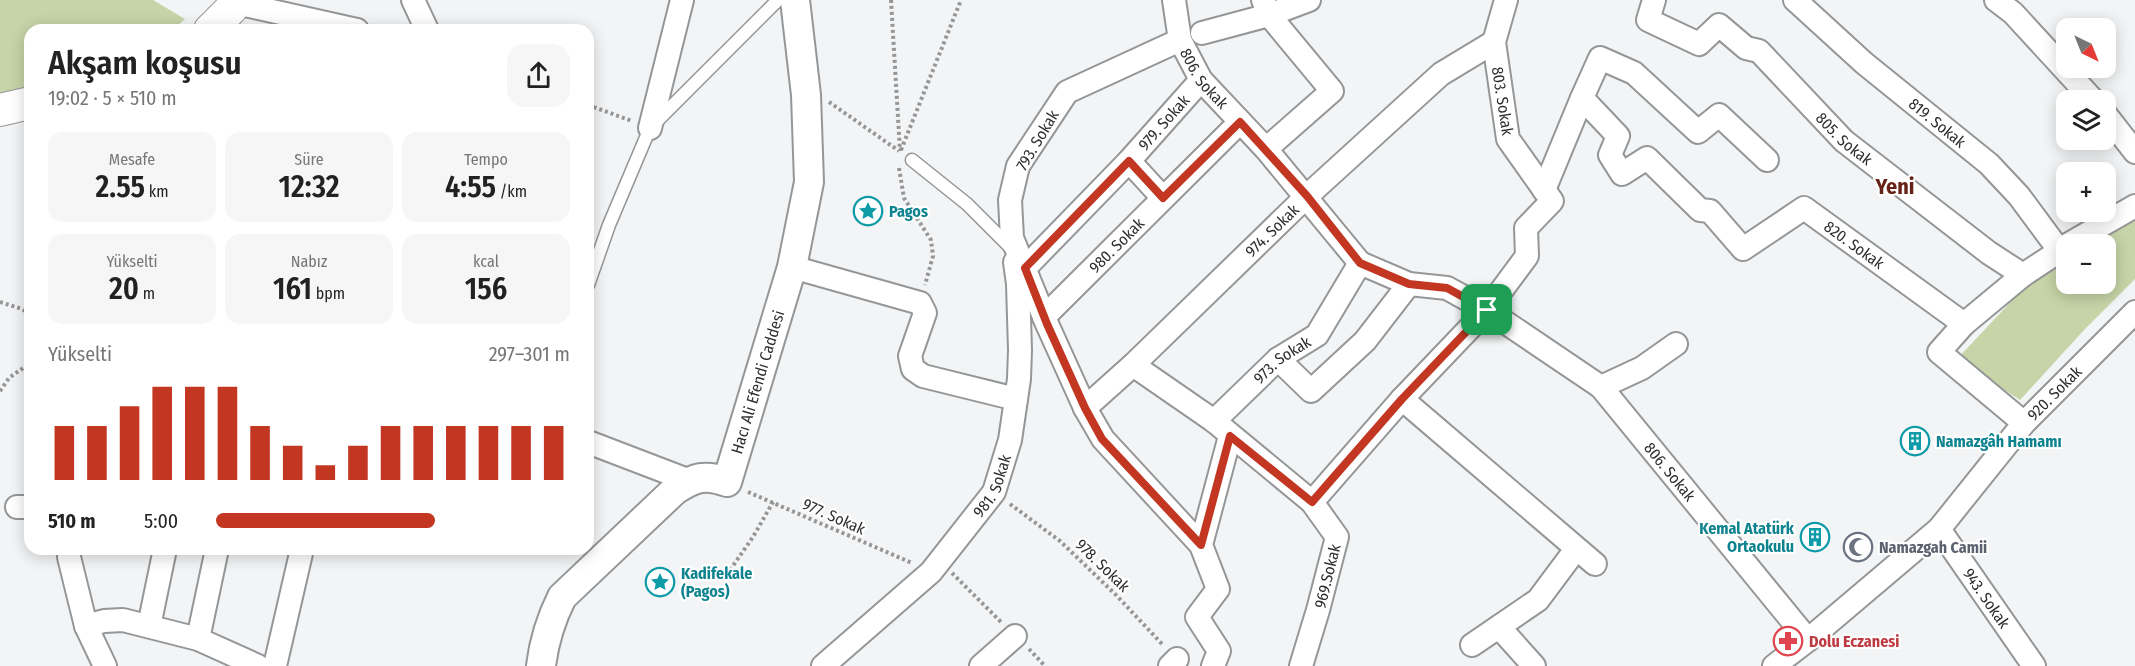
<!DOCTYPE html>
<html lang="tr">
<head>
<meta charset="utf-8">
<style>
	body { margin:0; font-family:"Fira Sans Condensed",sans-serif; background:#f6f6f6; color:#222; height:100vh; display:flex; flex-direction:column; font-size:22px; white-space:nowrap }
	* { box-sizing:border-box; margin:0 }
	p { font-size:20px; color:#767676 }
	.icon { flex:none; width:33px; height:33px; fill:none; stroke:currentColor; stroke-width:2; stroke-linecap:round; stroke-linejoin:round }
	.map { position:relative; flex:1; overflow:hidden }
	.details { position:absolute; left:24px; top:24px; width:570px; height:531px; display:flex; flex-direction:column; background:#fff; border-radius:18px; box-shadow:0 3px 15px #0003 }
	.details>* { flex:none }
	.needle { width:39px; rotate:137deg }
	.buttons { position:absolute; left:2056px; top:18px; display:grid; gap:12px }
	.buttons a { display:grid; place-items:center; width:60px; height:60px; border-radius:12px; background:#fff; box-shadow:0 3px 15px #0003; font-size:30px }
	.pin { position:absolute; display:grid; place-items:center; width:51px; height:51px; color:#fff; margin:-26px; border-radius:12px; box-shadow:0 3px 9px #0006 }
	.round { display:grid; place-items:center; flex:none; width:63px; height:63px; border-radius:18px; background:#f6f6f6 }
	.summary { display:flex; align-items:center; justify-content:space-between; height:102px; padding:0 24px }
	h1 { font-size:33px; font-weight:600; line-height:45px }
	.figures { display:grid; grid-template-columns:repeat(3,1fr); gap:9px; height:102px; padding:6px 24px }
	.figures div { display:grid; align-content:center; border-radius:15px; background:#f6f6f6; text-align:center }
	.figures b { font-size:30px; font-weight:600 }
	.figures small { font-size:16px; font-weight:400 }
	.figures p { font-size:16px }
	.chart { height:168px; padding:12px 24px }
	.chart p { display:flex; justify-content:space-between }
	.chart svg { width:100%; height:108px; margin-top:6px; stroke:#c33722; stroke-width:6 }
	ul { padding:0 24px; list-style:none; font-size:20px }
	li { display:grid; grid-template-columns:96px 72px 1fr; align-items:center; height:45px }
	li i { height:15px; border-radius:8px; background:#c33722 }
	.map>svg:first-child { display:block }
</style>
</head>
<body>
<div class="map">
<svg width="2135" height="666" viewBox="0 0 2135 666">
	<rect width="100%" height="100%" fill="#f3f4f5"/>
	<path fill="#c6d4a7" d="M 0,0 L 153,0 L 185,19 L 173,30 L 30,30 L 30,89 L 0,96 Z
		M 2135,208 L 2135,279 L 2084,330 L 2020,400 L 1957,359 L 2053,257 L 2067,249 L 2067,284 L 2106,284 L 2106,244 L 2074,244 Z"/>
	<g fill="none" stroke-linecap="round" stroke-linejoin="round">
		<g stroke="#959697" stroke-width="15">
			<path id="service" d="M 912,160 L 967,204 L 1012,249
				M 588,285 L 609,225 L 650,128 L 778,0"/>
		</g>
		<g stroke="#959697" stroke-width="26">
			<g id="minor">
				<path d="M 413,0 L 427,30"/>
				<path id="s1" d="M 1174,0 L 1180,40 L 1201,80 L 1266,149 L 1360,263 L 1409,284 L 1447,288 L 1487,310 L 1601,387 L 1808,640"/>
				<path d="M 1263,0 L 1269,15 L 1332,91 L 1266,149"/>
				<path id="s2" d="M 1654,0 L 1648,20 L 1699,44 L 1719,25 L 1746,48 L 1759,51 L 1844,141 L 1989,253 L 2023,275 L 2067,246"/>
				<path id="s3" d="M 1795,0 L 1864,63 L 1989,164 L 2019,196 L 2059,250"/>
				<path d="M 1996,0 L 2013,13 L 2093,100"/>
				<path d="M 236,3 L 357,30"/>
				<path d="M 1202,33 L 1269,15 L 1309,0"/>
				<path d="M 1180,40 L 1067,92 L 1018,166 L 1010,200 L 1012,238 L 1047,324 L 1085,408 L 1103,439 L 1201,545"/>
				<path d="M 1582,98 L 1600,58 L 1634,73 L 1698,132 L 1719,115 L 1767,160"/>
				<path d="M 2106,115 L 2135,152"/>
				<path d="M 650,128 L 682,0"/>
				<path d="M 1129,161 L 1163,198"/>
				<path id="s4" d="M 1544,190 L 1582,98 L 1618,136 L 1610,155 L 1622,174 L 1647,158 L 1700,210 L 1710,211 L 1743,249 L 1804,208 L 1964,324"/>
				<path d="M 2069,244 L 2135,206"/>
				<path d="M 792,267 L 920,303 L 925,313 L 910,356 L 913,369 L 923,376 L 1016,399"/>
				<path id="s5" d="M 1025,268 L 1129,161 L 1201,80"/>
				<path d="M 2023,275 L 1964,324 L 1939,352 L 2024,423"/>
				<path id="s6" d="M 1044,317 L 1240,122"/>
				<path d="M 1278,359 L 1311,391 L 1365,341 L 1409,284"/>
				<path d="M 1133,365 L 1214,421 L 1312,502 L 1337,537 L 1318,610 L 1301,666"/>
				<path d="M 1601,387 L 1642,368 L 1676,344"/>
				<path d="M 1402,399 L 1595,564"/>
				<path id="s7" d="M 1085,408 L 1133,365 L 1307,196 L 1441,74 L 1494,42"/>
				<path id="s8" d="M 1214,421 L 1278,359 L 1317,335 L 1360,263"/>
				<path d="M 588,442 L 690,481"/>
				<path d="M 1312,502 L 1402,399 L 1487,310 L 1527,256 L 1526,228 L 1552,201 L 1508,139 L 1494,42 L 1506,0"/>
				<path d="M 17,507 L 30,507"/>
				<path id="s9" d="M 1939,529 L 2034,666"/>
				<path d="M 69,549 L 69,557 L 86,626 L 105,666"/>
				<path d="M 86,626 L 104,621 L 123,620 L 198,639 L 258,666"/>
				<path d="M 149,626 L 165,549"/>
				<path d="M 1499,627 L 1534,666"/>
				<path d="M 198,639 L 217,549"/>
				<path d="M 1472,645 L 1538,600 L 1576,549"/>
				<path d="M 275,666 L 302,549"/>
				<path id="s10" d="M 823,666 L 931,572 L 994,492 L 1010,440 L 1019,379 L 1020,350 L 1018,284 L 1015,262"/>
				<path d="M 981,666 L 1015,636"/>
				<path d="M 1170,666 L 1177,659"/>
				<path d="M 1213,666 L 1219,651 L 1197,617 L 1218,589 L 1201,545 L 1230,436"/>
				<path id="s11" d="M 1774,666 L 1808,640 L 1939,529 L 2024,423 L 2135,312"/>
			</g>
		</g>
		<g stroke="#959697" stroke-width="32">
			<g id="tertiary">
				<path id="s12" d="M 541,666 C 544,641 551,619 562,597 L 675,490 C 695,477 705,474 727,482 L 792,267 L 809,182 L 806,95 L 795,0"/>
			</g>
		</g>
		<g stroke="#959697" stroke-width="34">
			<path id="secondary" d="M 210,30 L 231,9 L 237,0
				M 0,110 L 30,103"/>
		</g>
		<path stroke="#969697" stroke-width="4" stroke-dasharray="3 3" stroke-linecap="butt" d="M 891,0 L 900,151
			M 829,102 L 899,151
			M 588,105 L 632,121
			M 901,150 L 961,0
			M 899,168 L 904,198 L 931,240 L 933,256 L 925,285
			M 0,302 L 22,309 L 30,314
			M 0,391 L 9,378 L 30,363
			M 748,492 L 912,563
			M 1010,504 L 1060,541 L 1116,595 L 1163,645
			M 730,570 L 753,537 L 773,502
			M 952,573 L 1002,623
			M 1029,649 L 1045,666"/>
		<use href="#service" stroke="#fff" stroke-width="12"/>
		<use href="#minor" stroke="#fff" stroke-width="22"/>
		<use href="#tertiary" stroke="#fff" stroke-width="28"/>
		<use href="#secondary" stroke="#fff" stroke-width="32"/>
	</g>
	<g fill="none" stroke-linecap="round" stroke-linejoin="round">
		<g stroke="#fff" stroke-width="12">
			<path id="route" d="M 1240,122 L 1307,196 L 1360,263 L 1409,284 L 1447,288 L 1487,310 L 1402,399 L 1312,502 L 1230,436 L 1201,545 L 1102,439 L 1085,408 L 1047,324 L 1025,268 L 1129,161 L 1163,198 Z"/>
		</g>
		<use href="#route" stroke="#c33722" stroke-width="8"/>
	</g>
	<defs>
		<g id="sight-ring" transform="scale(1.5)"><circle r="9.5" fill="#fff" stroke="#0f9aa8" stroke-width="1.5"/><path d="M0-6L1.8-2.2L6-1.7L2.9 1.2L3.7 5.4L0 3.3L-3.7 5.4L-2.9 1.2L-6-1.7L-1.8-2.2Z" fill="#0f9aa8"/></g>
		<g id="building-ring" transform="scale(1.5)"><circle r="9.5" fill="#fff" stroke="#0f9aa8" stroke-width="1.5"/><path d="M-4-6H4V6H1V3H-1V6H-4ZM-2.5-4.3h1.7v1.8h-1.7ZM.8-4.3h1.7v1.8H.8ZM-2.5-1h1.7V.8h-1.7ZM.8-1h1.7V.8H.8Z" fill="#0f9aa8"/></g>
		<g id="mosque-ring" transform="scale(1.5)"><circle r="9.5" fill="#fff" stroke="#6b7280" stroke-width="1.5"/><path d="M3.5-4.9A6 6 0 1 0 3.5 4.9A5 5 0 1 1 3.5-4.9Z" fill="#6b7280"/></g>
		<g id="pharmacy-ring" transform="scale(1.5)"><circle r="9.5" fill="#fff" stroke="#e0444e" stroke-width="1.5"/><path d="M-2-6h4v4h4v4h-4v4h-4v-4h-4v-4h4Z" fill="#e0444e"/></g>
	</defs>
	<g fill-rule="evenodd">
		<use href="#sight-ring" x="868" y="211"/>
		<use href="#building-ring" x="1915" y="441"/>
		<use href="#building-ring" x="1815" y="537"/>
		<use href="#mosque-ring" x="1858" y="547"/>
		<use href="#sight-ring" x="660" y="582"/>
		<use href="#pharmacy-ring" x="1788" y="641"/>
	</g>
	<g text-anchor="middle" stroke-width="4.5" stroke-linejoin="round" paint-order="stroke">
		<g font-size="16" fill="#2e2e2f" stroke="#fff">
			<text dy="6" stroke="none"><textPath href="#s1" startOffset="86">806. Sokak</textPath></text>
			<text transform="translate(1503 101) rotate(81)" y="6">803. Sokak</text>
			<text dy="6" stroke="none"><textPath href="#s3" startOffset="188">819. Sokak</textPath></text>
			<text dy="6" stroke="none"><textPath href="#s5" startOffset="201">979. Sokak</textPath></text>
			<text dy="6" stroke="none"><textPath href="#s2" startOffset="276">805. Sokak</textPath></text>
			<text transform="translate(1037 140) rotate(-59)" y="6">793. Sokak</text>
			<text dy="6" stroke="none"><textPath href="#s7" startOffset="258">974. Sokak</textPath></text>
			<text dy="6" stroke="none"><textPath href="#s6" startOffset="102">980. Sokak</textPath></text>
			<text dy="6" stroke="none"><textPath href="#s4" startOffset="495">820. Sokak</textPath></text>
			<text dy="6" stroke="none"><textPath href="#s8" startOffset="92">973. Sokak</textPath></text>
			<text dy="6" stroke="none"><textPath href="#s12" startOffset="388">Hacı Ali Efendi Caddesi</textPath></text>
			<text dy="6" stroke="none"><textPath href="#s11" startOffset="393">920. Sokak</textPath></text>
			<text dy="6" stroke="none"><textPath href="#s1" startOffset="712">806. Sokak</textPath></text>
			<text dy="6" stroke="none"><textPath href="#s10" startOffset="250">981. Sokak</textPath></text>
			<text transform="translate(834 516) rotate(24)" y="6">977. Sokak</text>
			<text transform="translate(1103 565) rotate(44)" y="6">978. Sokak</text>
			<text transform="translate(1327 576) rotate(-76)" y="6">969.Sokak</text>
			<text dy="6" stroke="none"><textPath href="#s9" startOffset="84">943. Sokak</textPath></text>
		</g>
		<g font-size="16" font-weight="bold" fill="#0d838f" stroke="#fff" text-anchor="start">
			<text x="889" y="217">Pagos</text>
			<text x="1936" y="447">Namazgâh Hamamı</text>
			<text x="1794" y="534" text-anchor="end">Kemal Atatürk<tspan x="1794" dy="18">Ortaokulu</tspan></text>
			<text x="681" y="579">Kadifekale<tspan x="681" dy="18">(Pagos)</tspan></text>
		</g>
		<g font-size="16" font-weight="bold" fill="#5b616d" stroke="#fff" text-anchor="start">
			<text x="1879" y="553">Namazgah Camii</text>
		</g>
		<g font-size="16" font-weight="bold" fill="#be3a42" stroke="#fff" text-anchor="start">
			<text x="1809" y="647">Dolu Eczanesi</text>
		</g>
		<g font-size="22" font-weight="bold" fill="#662217" stroke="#fff">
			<text x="1895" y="194">Yeni</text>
		</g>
	</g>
</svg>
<div class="buttons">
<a><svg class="needle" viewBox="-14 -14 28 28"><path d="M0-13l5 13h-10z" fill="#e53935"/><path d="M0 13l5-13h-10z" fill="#767676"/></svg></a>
<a><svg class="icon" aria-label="layers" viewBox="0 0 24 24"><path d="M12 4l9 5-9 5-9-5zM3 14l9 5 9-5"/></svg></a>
<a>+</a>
<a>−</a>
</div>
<div class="pin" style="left:1487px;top:310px;background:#1e9e55"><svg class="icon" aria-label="arrive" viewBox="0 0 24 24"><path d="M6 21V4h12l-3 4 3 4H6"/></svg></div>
<section class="details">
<div class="summary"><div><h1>Akşam koşusu</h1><p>19:02 · 5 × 510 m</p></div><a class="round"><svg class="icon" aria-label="share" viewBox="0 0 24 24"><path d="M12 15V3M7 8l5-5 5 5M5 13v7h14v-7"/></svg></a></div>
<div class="figures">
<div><p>Mesafe</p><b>2.55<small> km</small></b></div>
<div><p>Süre</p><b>12:32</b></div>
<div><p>Tempo</p><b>4:55<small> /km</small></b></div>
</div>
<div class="figures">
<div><p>Yükselti</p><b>20<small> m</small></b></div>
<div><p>Nabız</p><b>161<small> bpm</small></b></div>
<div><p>kcal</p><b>156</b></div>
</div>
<div class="chart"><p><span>Yükselti</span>297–301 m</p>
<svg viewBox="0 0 160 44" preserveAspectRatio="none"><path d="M5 44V22M15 44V22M25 44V14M35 44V6M45 44V6M55 44V6M65 44V22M75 44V30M85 44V38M95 44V30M105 44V22M115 44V22M125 44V22M135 44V22M145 44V22M155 44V22"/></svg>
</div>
<ul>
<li><b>510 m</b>5:00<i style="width:62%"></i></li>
</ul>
</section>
</div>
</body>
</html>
